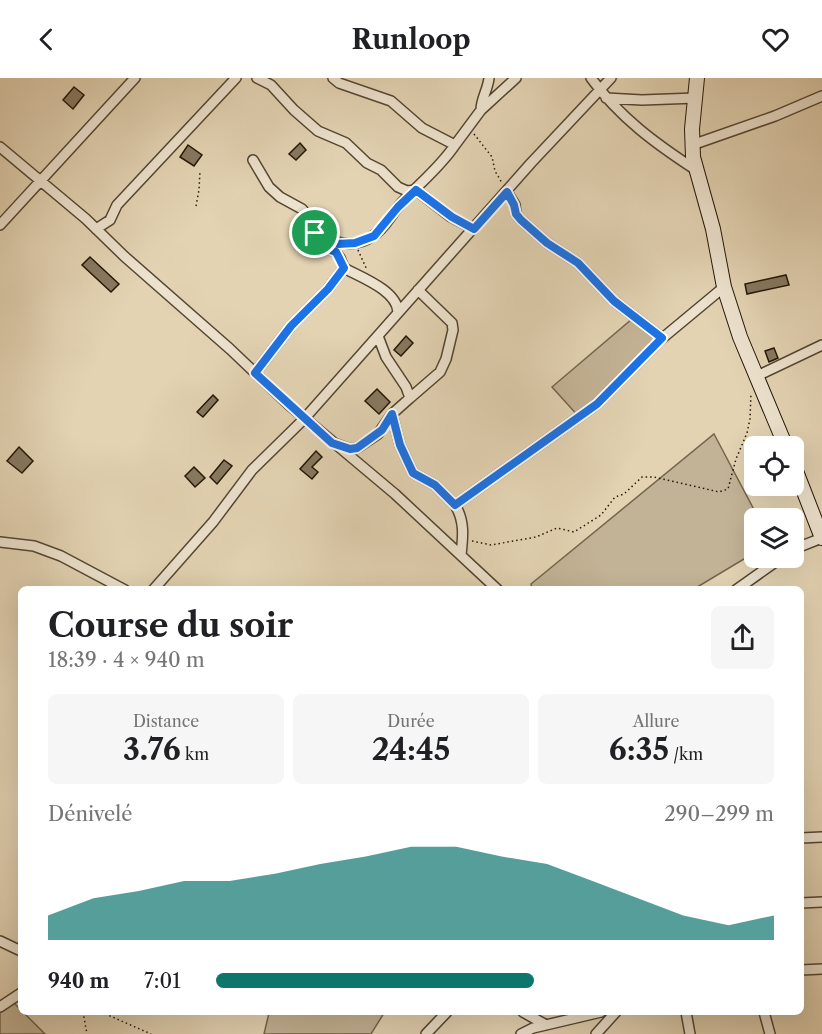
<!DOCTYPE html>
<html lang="fr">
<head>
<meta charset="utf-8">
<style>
	body { margin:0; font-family:"Libre Caslon Text",serif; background:#f6f6f6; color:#202124; height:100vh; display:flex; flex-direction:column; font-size:22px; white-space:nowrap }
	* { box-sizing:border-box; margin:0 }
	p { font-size:20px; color:#757577 }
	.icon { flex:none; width:33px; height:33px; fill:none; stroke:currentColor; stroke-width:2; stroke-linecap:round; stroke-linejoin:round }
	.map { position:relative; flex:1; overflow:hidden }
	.drawer { position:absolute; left:18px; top:508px; width:786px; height:429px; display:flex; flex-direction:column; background:#fff; border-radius:9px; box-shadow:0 6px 24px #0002 }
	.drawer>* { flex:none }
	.controls { position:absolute; left:744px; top:358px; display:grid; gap:12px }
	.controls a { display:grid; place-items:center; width:60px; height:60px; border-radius:9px; background:#fff; box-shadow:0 6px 24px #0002; font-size:30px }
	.pin { position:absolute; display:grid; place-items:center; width:51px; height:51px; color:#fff; margin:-26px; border:3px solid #fff; border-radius:50%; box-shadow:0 2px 6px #0007 }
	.round { display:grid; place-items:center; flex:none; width:63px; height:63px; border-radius:9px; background:#f6f6f6 }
	.summary { display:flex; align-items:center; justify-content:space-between; height:102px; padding:0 30px }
	h1 { font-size:33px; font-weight:700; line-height:45px }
	.stats { display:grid; grid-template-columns:repeat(3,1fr); gap:9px; height:102px; padding:6px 30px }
	.stats div { display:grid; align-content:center; border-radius:9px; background:#f6f6f6; text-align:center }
	.stats b { font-size:30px; font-weight:700 }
	.stats small { font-size:16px; font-weight:400 }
	.stats p { font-size:16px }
	.chart { height:168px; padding:12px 30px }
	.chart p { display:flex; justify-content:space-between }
	.chart svg { width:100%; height:108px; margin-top:6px; fill:#0f766e; opacity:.7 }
	ul { padding:0 30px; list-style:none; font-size:20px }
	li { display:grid; grid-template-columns:96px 72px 1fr; align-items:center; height:45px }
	li i { height:15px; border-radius:8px; background:#0f766e }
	header { display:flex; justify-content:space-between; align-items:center; height:78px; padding:0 30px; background:#fff; font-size:27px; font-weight:700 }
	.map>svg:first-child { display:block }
</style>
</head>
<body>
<header><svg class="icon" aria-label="back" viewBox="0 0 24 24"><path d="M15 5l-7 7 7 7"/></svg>Runloop<svg class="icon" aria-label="heart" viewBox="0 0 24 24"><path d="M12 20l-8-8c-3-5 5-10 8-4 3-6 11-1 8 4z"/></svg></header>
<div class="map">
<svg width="822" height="956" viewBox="0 0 822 956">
	<rect width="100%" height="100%" fill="#e3d3b3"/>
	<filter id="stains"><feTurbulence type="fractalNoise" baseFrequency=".00333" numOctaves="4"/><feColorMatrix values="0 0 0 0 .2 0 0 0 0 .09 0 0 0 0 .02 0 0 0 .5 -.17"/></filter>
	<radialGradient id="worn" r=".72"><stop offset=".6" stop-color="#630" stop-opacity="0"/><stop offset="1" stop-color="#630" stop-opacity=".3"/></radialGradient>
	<path fill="#c3b396" stroke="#74654e" stroke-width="1.5" d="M 632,241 L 658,262 L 579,339 L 552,309 Z
		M 714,356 L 759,441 L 754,441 L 754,475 L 694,511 L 532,511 L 531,506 Z
		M 13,924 L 45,956 L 0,956 L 0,932 Z
		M 269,935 L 269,934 L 384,935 L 371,956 L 264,956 Z"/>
	<path fill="#877960" stroke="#241706" stroke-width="1.5" d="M 74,9 L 84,17 L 73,31 L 63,22 Z
		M 300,65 L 306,72 L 296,82 L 289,76 Z
		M 188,67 L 202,77 L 194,88 L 180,79 Z
		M 90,179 L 119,206 L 111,214 L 82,187 Z
		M 786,197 L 789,207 L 747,216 L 745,206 Z
		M 406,258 L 413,265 L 401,278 L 394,272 Z
		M 774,270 L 778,280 L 769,284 L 765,273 Z
		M 377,311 L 390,324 L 379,336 L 365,323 Z
		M 213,317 L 218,322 L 203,339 L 197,334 Z
		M 19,369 L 33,383 L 22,395 L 7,383 Z
		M 316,373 L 322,379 L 312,389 L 318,394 L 312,401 L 300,391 Z
		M 224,382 L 232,388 L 217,406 L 210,399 Z
		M 194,389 L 205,400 L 195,409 L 185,398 Z"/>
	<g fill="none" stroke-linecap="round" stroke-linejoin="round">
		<g stroke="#544631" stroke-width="12">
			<path id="street" d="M 257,0 L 271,7 L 294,32 L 318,53 L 346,65 L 367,85 L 381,92 L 398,109 L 407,113 L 416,112 L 451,139 L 474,151
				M 333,0 L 339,5 L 391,23 L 422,50 L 455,67 L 481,32 L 516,0
				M 591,0 C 619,39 656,66 696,92
				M 606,20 L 642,22 L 696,20
				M 481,32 C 481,21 488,11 489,0
				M 692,67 L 775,38 L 822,18
				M 0,69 L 86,141 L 124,178 L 230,271 L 289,327 L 395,416 L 498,512
				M 253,82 L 269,109 L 280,119 L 302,131 L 307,137 L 314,153 L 329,171 L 336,174 L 340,180 L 344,190 C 360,199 397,212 398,234
				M 507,114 L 515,127 L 516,136 L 521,142 L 547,165 L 578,185 L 614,223 L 662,260
				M 0,147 L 135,0
				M 96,151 L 110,142 L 117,127 L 236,0
				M 320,157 C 338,166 355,170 373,158 C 383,152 390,139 398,129 C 416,108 439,91 455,67
				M 378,258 L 386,279 L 406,309 L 410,320 L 392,336 L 400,367 L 413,395 L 435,407 L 455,427 L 597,326 L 659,263 L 724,209
				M 255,295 L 291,248 L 328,211 L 344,190
				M 757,298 L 822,267
				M 410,320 L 440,294 L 446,281 L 453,252 L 452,245 L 418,212
				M 336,366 L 350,371 L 357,370 L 378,356 L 392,336
				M 455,427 C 465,443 463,459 461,477
				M 0,464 L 34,468 L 61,478 L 125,512
				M 794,471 L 822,460
				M 153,512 L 213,444 L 252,392 L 304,341 L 531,85 L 611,0
				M 736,512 L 781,480
				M 801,760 L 822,759
				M 801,825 L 822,824
				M 0,863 L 21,873
				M 801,892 L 822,891
				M 0,929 L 21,915
				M 523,934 L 546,947
				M 686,934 L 690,956
				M 764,934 L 770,956
				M 426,956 L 447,934
				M 521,956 L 533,950 L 601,934
				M 596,956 L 616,934"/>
		</g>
		<g stroke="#241706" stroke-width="16">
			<path id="secondary" d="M 697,0 L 692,51 L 693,79 L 713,151 L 724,209 L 740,259 L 786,369
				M 794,388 L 822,460"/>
		</g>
		<path stroke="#241706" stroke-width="1.5" stroke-dasharray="1.5 3" stroke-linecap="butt" d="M 474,56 L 492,79 L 495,93 L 502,105
			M 196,128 L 199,112 L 200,93
			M 358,172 L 367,192
			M 472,463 L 491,467 L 536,459 L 557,450 L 574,454 L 601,437 L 615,419 L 624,416 L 642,399 L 654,399 L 719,414 L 728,411 L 736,381 L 747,355 L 750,341 L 751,315
			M 83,934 L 87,956
			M 101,934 L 151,956"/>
		<use href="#street" stroke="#ede2ce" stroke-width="9"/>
		<use href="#secondary" stroke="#ede2ce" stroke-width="14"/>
	</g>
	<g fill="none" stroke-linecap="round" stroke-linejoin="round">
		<g stroke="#fff" stroke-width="12">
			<path id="route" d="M 416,112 L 452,139 L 474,151 L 507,114 L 514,127 L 516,136 L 521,142 L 547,165 L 578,185 L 614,223 L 662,260 L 597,326 L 455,427 L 435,407 L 413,395 L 400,367 L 392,336 L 382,352 L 357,370 L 350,371 L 332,365 L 255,295 L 291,248 L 328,211 L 344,190 L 336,174 L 329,171 L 315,155 L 338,166 L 355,165 L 374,158 L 398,129 Z"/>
		</g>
		<use href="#route" stroke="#1a73e8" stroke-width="8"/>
	</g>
	<rect width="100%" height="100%" filter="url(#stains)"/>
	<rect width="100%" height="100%" fill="url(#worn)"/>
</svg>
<div class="controls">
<a><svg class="icon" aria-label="locate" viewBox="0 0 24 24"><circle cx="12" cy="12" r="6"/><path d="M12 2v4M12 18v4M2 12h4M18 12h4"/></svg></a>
<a><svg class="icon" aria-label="layers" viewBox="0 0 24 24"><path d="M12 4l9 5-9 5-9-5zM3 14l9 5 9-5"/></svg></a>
</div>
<div class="pin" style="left:315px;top:155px;background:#1e9e55"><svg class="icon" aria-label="arrive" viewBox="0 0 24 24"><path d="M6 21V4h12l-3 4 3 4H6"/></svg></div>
<section class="drawer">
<div class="summary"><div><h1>Course du soir</h1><p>18:39 · 4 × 940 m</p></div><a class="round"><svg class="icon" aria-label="share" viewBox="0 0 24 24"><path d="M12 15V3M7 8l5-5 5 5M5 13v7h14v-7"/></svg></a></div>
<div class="stats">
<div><p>Distance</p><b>3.76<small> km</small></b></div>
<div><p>Durée</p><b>24:45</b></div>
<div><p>Allure</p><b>6:35<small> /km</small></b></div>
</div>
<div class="chart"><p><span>Dénivelé</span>290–299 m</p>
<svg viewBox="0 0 160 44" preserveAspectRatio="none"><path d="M0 44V34L10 27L20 24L30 20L40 20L50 17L60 13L70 10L80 6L90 6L100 10L110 13L120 20L130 27L140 34L150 38L160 34V44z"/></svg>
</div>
<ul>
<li><b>940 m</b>7:01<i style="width:57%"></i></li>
</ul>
</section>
</div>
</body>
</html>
